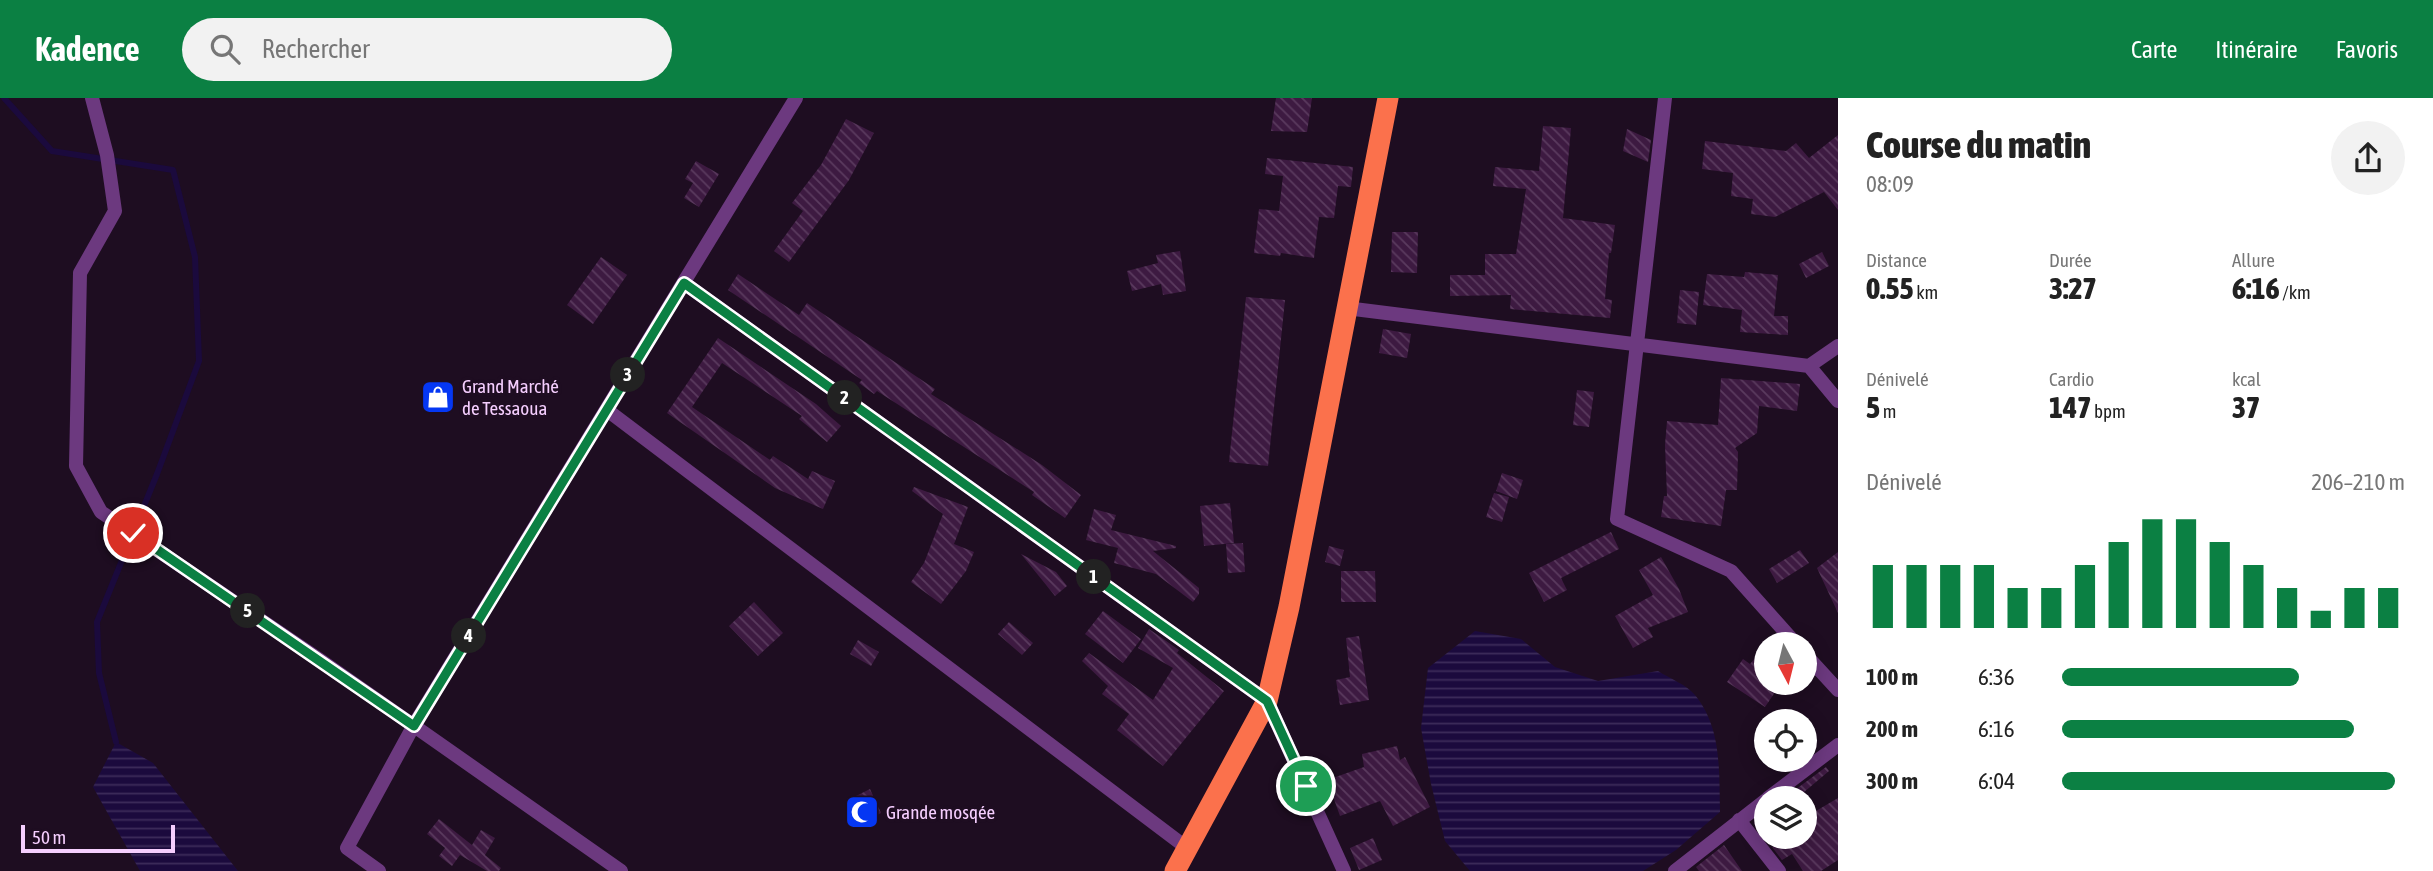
<!DOCTYPE html>
<html lang="fr">
<head>
<meta charset="utf-8">
<style>
	body { margin:0; font-family:"Asap Condensed",sans-serif; background:#f2f2f2; color:#222; height:100vh; display:flex; flex-direction:column; font-size:26px; white-space:nowrap }
	* { box-sizing:border-box; margin:0 }
	p { font-size:23px; color:#767676 }
	.icon { flex:none; width:38px; height:38px; fill:none; stroke:currentColor; stroke-width:2; stroke-linecap:round; stroke-linejoin:round }
	.map { position:relative; flex:1; overflow:hidden }
	.panel { display:flex; flex-direction:column; background:#fff; width:595px }
	.panel>* { flex:none }
	.needle { width:46px; rotate:173deg }
	.tools { position:absolute; left:1754px; top:534px; display:grid; gap:14px }
	.tools a { display:grid; place-items:center; width:63px; height:63px; border-radius:50%; background:#fff; box-shadow:0 4px 18px #0003; font-size:35px }
	.scale { position:absolute; left:21px; bottom:18px; width:154px; box-sizing:border-box; padding-left:7px; border:4px solid #f5cefe; border-top:0; font-size:19px; line-height:24px; white-space:nowrap; color:#f5cefe; -webkit-text-stroke:5px #1e0d21; paint-order:stroke }
	.pin { position:absolute; display:grid; place-items:center; width:60px; height:60px; color:#fff; margin:-30px; border:4px solid #fff; border-radius:50%; box-shadow:0 2px 7px #0007 }
	.km { position:absolute; width:35px; height:35px; margin:-18px; border-radius:50%; background:#222; color:#fff; font-size:19px; line-height:35px; text-align:center }
	.round { display:grid; place-items:center; flex:none; width:74px; height:74px; border-radius:37px; background:#f2f2f2 }
	.overview { display:flex; align-items:center; justify-content:space-between; height:119px; padding:0 28px }
	h1 { font-size:38px; font-weight:800; line-height:52px }
	.metrics { display:grid; grid-template-columns:repeat(3,1fr); gap:10px; height:119px; padding:7px 28px }
	.metrics div { display:grid; align-content:center }
	.metrics b { font-size:30px; font-weight:800 }
	.metrics small { font-size:19px; font-weight:400 }
	.metrics p { font-size:19px }
	.chart { height:196px; padding:14px 28px }
	.chart p { display:flex; justify-content:space-between }
	.chart svg { width:100%; height:126px; margin-top:7px; stroke:#0b8043; stroke-width:6 }
	ul { padding:0 28px; list-style:none; font-size:23px }
	li { display:grid; grid-template-columns:112px 84px 1fr; align-items:center; height:52px }
	li i { height:18px; border-radius:9px; background:#0b8043 }
	header { display:flex; align-items:center; gap:42px; box-sizing:border-box; height:98px; padding:0 35px; background:#0b8043; color:#fff }
	header strong { font-size:33px }
	nav { display:flex; gap:38px; margin-inline-start:auto; font-size:24px }
	.search { width:490px; height:63px; background:#f2f2f2; display:flex; align-items:center; gap:18px; box-sizing:border-box; padding:0 24px; border-radius:38px; color:#767676; font-size:26px }
	main { display:flex; flex:1; min-height:0 }
	.map>svg:first-child { display:block }
</style>
</head>
<body>
<header>
<strong>Kadence</strong>
<div class="search"><svg class="icon" aria-label="search" viewBox="0 0 24 24"><circle cx="10" cy="10" r="6"/><path d="M15 15l6 6"/></svg>Rechercher</div>
<nav><a>Carte</a><a>Itinéraire</a><a>Favoris</a></nav>
</header>
<main>
<div class="map">
<svg width="1838" height="773" viewBox="0 0 1838 773">
	<defs>
		<pattern id="water-rules" width="6" height="5" patternUnits="userSpaceOnUse" patternTransform="scale(1.75)"><rect width="6" height="5" fill="#1b0a3d"/><path d="M0 2.5h6" fill="none" stroke="#3d2c5a"/></pattern>
		<pattern id="building-back-hatch" width="6" height="6" patternUnits="userSpaceOnUse" patternTransform="scale(1.75)"><rect width="6" height="6" fill="#3d1a41"/><path d="M-1 5l2 2M0 0l6 6M5-1l2 2" fill="none" stroke="#5a3a5e"/></pattern>
	</defs>
	<rect width="100%" height="100%" fill="#1e0d21"/>
	<path fill="url(#water-rules)" d="M 1475,533 L 1521,541 L 1555,569 L 1598,583 L 1658,573 C 1669,580 1687,587 1695,597 C 1722,630 1719,673 1720,714 L 1676,752 L 1643,773 L 1470,773 L 1445,743 L 1431,686 L 1421,630 L 1428,570 Z
		M 116,644 L 153,665 L 238,773 L 140,773 L 93,689 Z"/>
	<g fill="none" stroke-linecap="round" stroke-linejoin="round">
		<path stroke="#1b0a3d" stroke-width="6" d="M 4,0 L 52,53 L 173,72 L 195,159 L 199,263 L 157,376 L 97,524 L 99,575 L 116,644"/>
	</g>
	<path fill="url(#building-back-hatch)" d="M 1276,0 L 1312,0 L 1307,34 L 1271,33 Z
		M 846,21 L 874,35 L 849,82 L 789,164 L 774,153 L 803,113 L 792,105 L 821,67 Z
		M 1543,28 L 1571,30 L 1563,120 L 1615,127 L 1611,155 L 1609,155 L 1605,201 L 1612,202 L 1610,220 L 1510,211 L 1511,197 L 1450,198 L 1450,177 L 1485,177 L 1485,156 L 1516,156 L 1526,91 L 1493,88 L 1495,69 L 1539,73 Z
		M 1627,31 L 1651,42 L 1648,64 L 1623,53 Z
		M 1838,37 L 1838,112 L 1824,94 L 1775,119 L 1751,116 L 1753,101 L 1731,98 L 1733,75 L 1702,71 L 1705,43 L 1786,53 L 1796,45 L 1809,60 Z
		M 1267,60 L 1353,69 L 1351,89 L 1338,88 L 1334,120 L 1319,119 L 1314,160 L 1281,155 L 1280,158 L 1254,155 L 1259,111 L 1279,113 L 1283,78 L 1265,76 Z
		M 696,63 L 719,76 L 699,109 L 684,100 L 693,85 L 685,81 Z
		M 1392,134 L 1418,134 L 1417,175 L 1391,174 Z
		M 1180,153 L 1186,193 L 1163,197 L 1161,186 L 1132,193 L 1127,173 L 1158,165 L 1156,157 Z
		M 1822,154 L 1829,168 L 1806,180 L 1799,166 Z
		M 601,159 L 627,177 L 593,226 L 567,207 Z
		M 1745,174 L 1778,177 L 1774,218 L 1788,218 L 1788,237 L 1740,234 L 1742,212 L 1703,207 L 1707,176 L 1744,179 Z
		M 738,176 L 799,217 L 807,205 L 935,291 L 931,296 L 1042,367 L 1081,397 L 1065,420 L 1032,397 L 1034,394 L 877,293 L 874,296 L 859,285 L 862,282 L 728,192 Z
		M 1680,192 L 1699,194 L 1696,227 L 1677,225 Z
		M 1246,199 L 1285,202 L 1268,368 L 1229,364 Z
		M 1383,231 L 1411,236 L 1407,260 L 1379,255 Z
		M 718,240 L 816,306 L 841,328 L 827,344 L 799,321 L 802,318 L 722,265 L 692,309 L 770,362 L 773,358 L 808,381 L 812,373 L 835,383 L 823,411 L 775,390 L 667,315 Z
		M 1721,280 L 1800,286 L 1797,313 L 1759,308 L 1757,335 L 1735,350 L 1738,354 L 1737,392 L 1726,392 L 1721,428 L 1661,419 L 1664,398 L 1667,398 L 1665,347 L 1667,323 L 1718,327 Z
		M 1577,292 L 1594,294 L 1589,329 L 1573,327 Z
		M 1502,375 L 1523,382 L 1517,401 L 1496,393 Z
		M 914,389 L 968,409 L 954,446 L 974,454 L 966,473 L 941,506 L 911,484 L 924,465 L 943,416 L 912,393 Z
		M 1494,395 L 1509,399 L 1502,424 L 1486,419 Z
		M 1230,405 L 1234,445 L 1204,448 L 1200,408 Z
		M 1094,411 L 1116,417 L 1111,432 L 1176,448 L 1176,450 L 1153,453 L 1199,490 L 1199,496 L 1193,504 L 1156,476 L 1114,465 L 1118,450 L 1086,442 Z
		M 1611,434 L 1619,451 L 1561,480 L 1567,492 L 1544,504 L 1529,475 Z
		M 1243,445 L 1245,474 L 1228,475 L 1226,446 Z
		M 1329,448 L 1344,452 L 1340,468 L 1325,464 Z
		M 1800,452 L 1809,465 L 1777,485 L 1769,471 Z
		M 1838,454 L 1838,515 L 1817,470 Z
		M 1021,456 L 1056,474 L 1067,488 L 1055,498 Z
		M 1661,459 L 1679,491 L 1688,514 L 1648,530 L 1653,539 L 1633,550 L 1615,518 L 1653,497 L 1639,472 Z
		M 1341,473 L 1375,473 L 1376,504 L 1341,504 Z
		M 754,504 L 783,535 L 758,558 L 729,528 Z
		M 1103,513 L 1141,541 L 1123,565 L 1085,536 Z
		M 1009,524 L 1033,545 L 1022,557 L 998,536 Z
		M 1149,531 L 1179,552 L 1177,555 L 1224,593 L 1163,668 L 1117,632 L 1129,616 L 1102,596 L 1108,588 L 1082,563 L 1089,555 L 1153,602 L 1173,570 L 1138,550 Z
		M 1359,538 L 1369,602 L 1340,607 L 1336,582 L 1350,579 L 1346,540 Z
		M 858,542 L 879,554 L 871,568 L 850,556 Z
		M 1766,547 L 1766,584 L 1782,584 L 1765,609 L 1727,584 L 1743,561 L 1750,566 Z
		M 1397,648 L 1400,662 L 1405,659 L 1430,709 L 1393,728 L 1380,703 L 1340,718 L 1327,682 L 1364,669 L 1362,656 Z
		M 1826,669 L 1829,673 L 1797,700 L 1784,700 Z
		M 870,691 L 881,715 L 858,727 L 846,703 Z
		M 1838,700 L 1838,762 L 1821,773 L 1803,773 L 1792,756 L 1782,762 L 1772,749 L 1778,745 L 1772,738 L 1804,738 L 1804,720 Z
		M 439,721 L 472,747 L 481,732 L 495,740 L 485,757 L 501,770 L 499,773 L 487,773 L 460,757 L 452,768 L 439,758 L 445,750 L 427,736 Z
		M 1373,740 L 1382,762 L 1359,772 L 1350,750 Z
		M 1724,747 L 1742,773 L 1699,773 L 1696,769 Z"/>
	<g fill="none" stroke-linecap="round" stroke-linejoin="round">
		<path stroke="#6c397f" stroke-width="14" d="M 92,0 L 107,57 L 115,113 L 80,175 L 76,368 L 101,414 L 320,562 L 621,773
			M 1665,0 L 1617,421 L 1731,473 L 1796,546
			M 684,185 L 1267,603 L 1344,773
			M 1346,210 L 1809,268 L 1838,248
			M 1809,268 L 1838,303
			M 607,312 L 1187,750
			M 1804,555 L 1838,592
			M 1768,700 L 1838,647
			M 1739,722 L 1779,773
			M 379,773 L 347,750 L 414,627 L 796,0
			M 1675,773 L 1766,702"/>
		<path stroke="#fb714c" stroke-width="21" d="M 1175,773 L 1267,603 L 1289,509 L 1388,0"/>
	</g>
	<g fill="none" stroke-linecap="round" stroke-linejoin="round">
		<g stroke="#fff" stroke-width="14">
			<path id="route" d="M 133,435 L 414,628 L 684,185 L 1267,603 L 1306,688"/>
		</g>
		<use href="#route" stroke="#0b8043" stroke-width="9"/>
	</g>
	<defs>
		<g id="shop-square" transform="scale(1.75)"><rect x="-9" y="-9" width="18" height="18" rx="4" fill="#0537f3" stroke="#1e0d21"/><path d="M-5-2.5h2.3a2.7 3.5 0 0 1 5.4 0H5L5.5 6h-11ZM-1.5-2.5h3a1.5 2.3 0 0 0-3 0Z" fill="#fff"/></g>
		<g id="mosque-square" transform="scale(1.75)"><rect x="-9" y="-9" width="18" height="18" rx="4" fill="#0537f3" stroke="#1e0d21"/><path d="M3.5-4.9A6 6 0 1 0 3.5 4.9A5 5 0 1 1 3.5-4.9Z" fill="#fff"/></g>
	</defs>
	<g fill-rule="evenodd">
		<use href="#shop-square" x="438" y="299"/>
		<use href="#mosque-square" x="862" y="714"/>
	</g>
	<g text-anchor="middle" stroke-width="7" stroke-linejoin="round" paint-order="stroke">
		<g font-size="19" fill="#f5cefe" stroke="#1e0d21" text-anchor="start">
			<text x="462" y="295">Grand Marché<tspan x="462" dy="22">de Tessaoua</tspan></text>
			<text x="886" y="721">Grande mosqée</text>
		</g>
	</g>
</svg>
<div class="tools">
<a><svg class="needle" viewBox="-14 -14 28 28"><path d="M0-13l5 13h-10z" fill="#e53935"/><path d="M0 13l5-13h-10z" fill="#767676"/></svg></a>
<a><svg class="icon" aria-label="locate" viewBox="0 0 24 24"><circle cx="12" cy="12" r="6"/><path d="M12 2v4M12 18v4M2 12h4M18 12h4"/></svg></a>
<a><svg class="icon" aria-label="layers" viewBox="0 0 24 24"><path d="M12 4l9 5-9 5-9-5zM3 14l9 5 9-5"/></svg></a>
</div>
<div class="scale">50 m</div>
<div class="pin" style="left:1306px;top:688px;background:#1e9e55"><svg class="icon" aria-label="arrive" viewBox="0 0 24 24"><path d="M6 21V4h12l-3 4 3 4H6"/></svg></div>
<div class="pin" style="left:133px;top:435px;background:#d93025"><svg class="icon" aria-label="check" viewBox="0 0 24 24"><path d="M5 12l5 5 9-10"/></svg></div>
<b class="km" style="left:1094px;top:479px">1</b>
<b class="km" style="left:845px;top:300px">2</b>
<b class="km" style="left:628px;top:277px">3</b>
<b class="km" style="left:469px;top:538px">4</b>
<b class="km" style="left:248px;top:513px">5</b>
</div>
<section class="panel">
<div class="overview"><div><h1>Course du matin</h1><p>08:09</p></div><a class="round"><svg class="icon" aria-label="share" viewBox="0 0 24 24"><path d="M12 15V3M7 8l5-5 5 5M5 13v7h14v-7"/></svg></a></div>
<div class="metrics">
<div><p>Distance</p><b>0.55<small> km</small></b></div>
<div><p>Durée</p><b>3:27</b></div>
<div><p>Allure</p><b>6:16<small> /km</small></b></div>
</div>
<div class="metrics">
<div><p>Dénivelé</p><b>5<small> m</small></b></div>
<div><p>Cardio</p><b>147<small> bpm</small></b></div>
<div><p>kcal</p><b>37</b></div>
</div>
<div class="chart"><p><span>Dénivelé</span>206–210 m</p>
<svg viewBox="0 0 160 44" preserveAspectRatio="none"><path d="M5 44V22M15 44V22M25 44V22M35 44V22M45 44V30M55 44V30M65 44V22M75 44V14M85 44V6M95 44V6M105 44V14M115 44V22M125 44V30M135 44V38M145 44V30M155 44V30"/></svg>
</div>
<ul>
<li><b>100 m</b>6:36<i style="width:69%"></i></li>
<li><b>200 m</b>6:16<i style="width:85%"></i></li>
<li><b>300 m</b>6:04<i style="width:97%"></i></li>
</ul>
</section>
</main>
</body>
</html>
